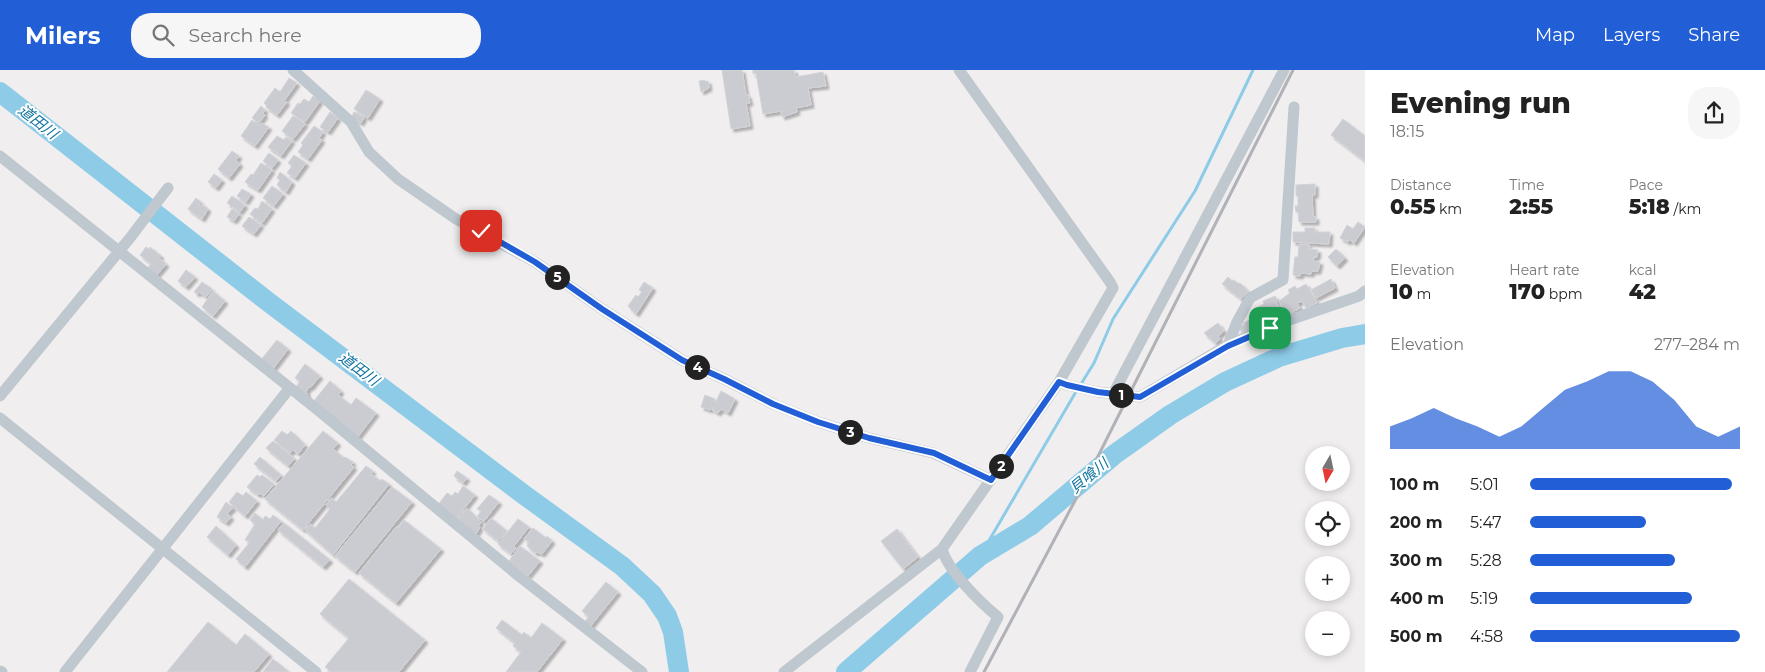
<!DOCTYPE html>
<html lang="en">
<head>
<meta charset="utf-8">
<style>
	body { margin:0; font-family:Montserrat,"Noto Sans JP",sans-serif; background:#f6f6f6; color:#222; height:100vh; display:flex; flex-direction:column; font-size:19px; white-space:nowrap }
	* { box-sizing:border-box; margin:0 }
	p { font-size:16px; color:#767676 }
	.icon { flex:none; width:28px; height:28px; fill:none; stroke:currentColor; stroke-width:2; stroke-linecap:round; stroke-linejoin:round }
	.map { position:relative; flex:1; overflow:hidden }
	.details { display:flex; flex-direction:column; background:#fff; width:400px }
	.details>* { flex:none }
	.needle { width:32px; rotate:189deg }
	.buttons { position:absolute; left:1305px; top:376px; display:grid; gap:10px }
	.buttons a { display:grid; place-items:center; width:45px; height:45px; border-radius:50%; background:#fff; box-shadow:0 2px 8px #0003; font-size:25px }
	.pin { position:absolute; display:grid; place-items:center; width:42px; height:42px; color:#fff; margin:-21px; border-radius:10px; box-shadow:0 2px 8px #0006 }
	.km { position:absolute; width:25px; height:25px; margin:-12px; border-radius:50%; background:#222; color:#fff; font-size:14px; line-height:25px; text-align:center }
	.round { display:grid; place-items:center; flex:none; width:52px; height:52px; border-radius:20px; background:#f6f6f6 }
	.headline { display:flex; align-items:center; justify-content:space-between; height:85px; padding:0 25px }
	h1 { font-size:28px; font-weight:800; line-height:38px }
	.figures { display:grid; grid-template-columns:repeat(3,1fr); gap:8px; height:85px; padding:5px 25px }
	.figures div { display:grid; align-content:center }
	.figures b { font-size:21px; font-weight:800 }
	.figures small { font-size:14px; font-weight:400 }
	.figures p { font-size:14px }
	.chart { height:140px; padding:10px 25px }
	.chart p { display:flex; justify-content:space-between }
	.chart svg { width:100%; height:90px; margin-top:5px; fill:#225fd6; opacity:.7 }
	ul { padding:0 25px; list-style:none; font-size:16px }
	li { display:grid; grid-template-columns:80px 60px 1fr; align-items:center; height:38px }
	li i { height:12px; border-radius:6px; background:#225fd6 }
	header { display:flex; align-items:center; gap:30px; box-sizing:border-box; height:70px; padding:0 25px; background:#225fd6; color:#fff }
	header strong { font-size:24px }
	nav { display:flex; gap:28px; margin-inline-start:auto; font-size:18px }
	.search { width:350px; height:45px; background:#f6f6f6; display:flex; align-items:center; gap:12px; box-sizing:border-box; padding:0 18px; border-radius:20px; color:#767676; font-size:19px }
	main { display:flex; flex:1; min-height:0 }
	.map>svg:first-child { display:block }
</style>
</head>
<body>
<header>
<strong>Milers</strong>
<div class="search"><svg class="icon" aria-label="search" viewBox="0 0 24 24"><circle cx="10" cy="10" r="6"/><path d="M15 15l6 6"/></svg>Search here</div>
<nav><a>Map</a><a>Layers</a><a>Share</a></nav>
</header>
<main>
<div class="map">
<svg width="1365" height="602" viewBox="0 0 1365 602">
	<defs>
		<filter id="shadow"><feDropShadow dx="3" dy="3" stdDeviation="1" flood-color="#0004"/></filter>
	</defs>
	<rect width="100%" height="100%" fill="#f0eeee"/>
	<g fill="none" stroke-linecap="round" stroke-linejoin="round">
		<path stroke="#8dcbe7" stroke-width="3" d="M 1081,314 L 1094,293 L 1113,249 L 1195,121 L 1253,0
			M 980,486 L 1077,320"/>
		<path stroke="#8dcbe7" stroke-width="20" d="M 0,22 L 267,231 L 523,424 L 622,496 L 652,524 L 667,546 L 673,562 L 679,602
			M 846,602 L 980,486 L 1030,456 L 1115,384 L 1170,345 L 1225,312 L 1279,287 L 1342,268 L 1365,264"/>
	</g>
	<path fill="#cbccd2" stroke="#d2d3d9" filter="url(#shadow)" d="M 722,0 L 742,0 L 746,25 L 748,25 L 750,33 L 746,33 L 750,56 L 731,59 Z
		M 753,0 L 794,0 L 796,7 L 823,2 L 826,16 L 808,18 L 811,35 L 796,38 L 797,42 L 782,47 L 781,41 L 763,44 L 756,3 L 753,4 Z
		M 289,8 L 297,13 L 284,31 L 287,32 L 277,45 L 266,37 L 267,36 L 264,33 L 275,18 L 280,22 Z
		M 705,10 L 705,12 L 708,11 L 709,18 L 701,22 L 699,11 Z
		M 366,20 L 380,29 L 368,48 L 354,39 Z
		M 313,26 L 320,31 L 305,52 L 291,43 L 298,33 L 300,34 L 304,29 L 309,32 Z
		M 261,36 L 265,40 L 263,43 L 265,45 L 259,53 L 252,48 Z
		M 330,42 L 338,48 L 328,62 L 320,57 Z
		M 354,42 L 364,47 L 361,53 L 351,48 Z
		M 293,46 L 305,54 L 293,69 L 282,61 Z
		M 1343,49 L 1365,66 L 1365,91 L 1331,65 Z
		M 252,50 L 259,56 L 261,53 L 269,57 L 255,76 L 241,66 Z
		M 314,56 L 323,62 L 319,68 L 322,70 L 308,89 L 298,82 L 303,75 L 301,73 Z
		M 277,66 L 284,70 L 286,67 L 292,71 L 281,86 L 268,77 Z
		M 232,81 L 239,86 L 236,90 L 240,94 L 229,108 L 218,99 Z
		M 269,83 L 278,90 L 272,98 L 263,91 Z
		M 294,85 L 306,93 L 295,108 L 287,103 L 292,96 L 288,93 Z
		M 261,93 L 272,100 L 258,120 L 245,112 L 251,104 L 253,105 Z
		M 280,102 L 292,112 L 286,122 L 277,115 L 280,110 L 277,108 Z
		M 214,104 L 222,110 L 216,118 L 208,112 Z
		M 1315,114 L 1315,125 L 1312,125 L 1313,147 L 1316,147 L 1316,152 L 1299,152 L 1298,142 L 1296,142 L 1295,136 L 1298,136 L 1298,126 L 1296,126 L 1296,115 Z
		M 272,116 L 283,124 L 274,136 L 263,128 Z
		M 242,119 L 251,124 L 246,132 L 237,126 Z
		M 232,126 L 245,135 L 240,142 L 227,133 Z
		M 196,128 L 201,132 L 199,135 L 201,136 L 202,134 L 208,139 L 202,149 L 188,139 Z
		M 262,131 L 272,139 L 262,153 L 250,144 L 255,138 L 258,139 Z
		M 232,139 L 239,144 L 234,151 L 227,147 Z
		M 249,147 L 261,155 L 254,164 L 242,156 Z
		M 1358,152 L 1365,157 L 1354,173 L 1350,170 L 1348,172 L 1340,168 L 1347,155 L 1353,159 Z
		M 1305,158 L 1315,158 L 1315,162 L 1330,162 L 1329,174 L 1293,172 L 1293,162 L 1305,162 Z
		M 1299,174 L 1309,175 L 1309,179 L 1318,180 L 1317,187 L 1314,187 L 1313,191 L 1320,192 L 1318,201 L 1312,201 L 1311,204 L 1301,203 L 1300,206 L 1293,205 L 1295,187 L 1298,187 Z
		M 146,177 L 149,179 L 150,177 L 161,186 L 159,188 L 166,194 L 155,207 L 146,200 L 151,194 L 140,185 Z
		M 1336,179 L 1345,188 L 1337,196 L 1328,187 Z
		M 186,200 L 195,207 L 186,217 L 178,211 Z
		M 1228,207 L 1232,211 L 1234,210 L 1239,214 L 1240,213 L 1248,221 L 1241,229 L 1222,214 Z
		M 1331,209 L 1335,218 L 1316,228 L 1311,220 Z
		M 202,212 L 212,219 L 206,227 L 199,222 L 197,224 L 194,222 Z
		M 644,212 L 653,218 L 636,244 L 628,236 L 636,225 L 638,227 L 642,222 L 639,220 Z
		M 1306,214 L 1317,233 L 1306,238 L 1302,231 L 1297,233 L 1300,238 L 1289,244 L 1289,242 L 1286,243 L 1279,231 L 1290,223 L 1288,220 L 1295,216 L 1297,219 Z
		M 213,221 L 225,231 L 213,246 L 202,237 Z
		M 1275,226 L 1278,230 L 1276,231 L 1282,244 L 1265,251 L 1267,254 L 1242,263 L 1239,257 L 1245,254 L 1243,253 L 1257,247 L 1254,239 L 1264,234 L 1263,231 Z
		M 1218,253 L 1224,261 L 1218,266 L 1220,269 L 1215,273 L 1204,263 Z
		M 277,270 L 288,279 L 272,300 L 260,291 Z
		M 305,294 L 320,306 L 310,318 L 309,317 L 306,322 L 308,324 L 304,327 L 294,319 L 300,312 L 295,308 Z
		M 330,311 L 341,321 L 338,325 L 351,335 L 356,328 L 376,343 L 357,368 L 313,332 Z
		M 721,321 L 735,329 L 728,343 L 721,339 L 718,343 L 712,340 Z
		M 705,325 L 715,329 L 710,340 L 701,337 Z
		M 282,361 L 287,365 L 291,361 L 305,375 L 298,384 L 293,380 L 290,383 L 274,370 Z
		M 323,361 L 338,373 L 333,379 L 344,388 L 345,387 L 353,392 L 351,395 L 354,397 L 303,460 L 265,429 Z
		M 273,371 L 295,389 L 288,396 L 266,378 Z
		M 260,387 L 281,405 L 276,411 L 254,394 Z
		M 366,396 L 373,401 L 371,404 L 381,411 L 382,409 L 389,414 L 333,485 L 305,460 L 310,454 L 315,458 L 330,439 L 326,435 L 331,428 L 336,432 Z
		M 457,401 L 467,408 L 463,413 L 454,406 Z
		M 257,405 L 260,407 L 262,405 L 274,414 L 264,426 L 259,423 L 258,425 L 247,417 Z
		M 463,416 L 475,425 L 456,449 L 438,435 L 447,423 L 452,426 L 455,422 L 458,424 Z
		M 392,417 L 412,432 L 355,502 L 335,486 Z
		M 237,422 L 243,426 L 246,422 L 257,431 L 245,446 L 229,432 Z
		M 489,425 L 499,432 L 484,451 L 477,447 L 481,441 L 477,439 Z
		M 226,432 L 233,438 L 227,444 L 231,447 L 226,453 L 217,447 Z
		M 467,438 L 481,452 L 478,456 L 480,457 L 476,464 L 457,450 Z
		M 255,443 L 263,450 L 265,446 L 270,449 L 273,445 L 281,451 L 245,497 L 236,489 L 250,472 L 245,470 L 255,454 L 250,450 Z
		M 491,448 L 507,461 L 498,471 L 483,459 Z
		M 518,449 L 529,457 L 514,476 L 516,478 L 511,484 L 498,474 Z
		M 404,450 L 441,479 L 396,533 L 359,503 L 397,456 L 398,458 Z
		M 284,453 L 330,490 L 323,497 L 278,460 Z
		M 216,456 L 236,475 L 228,485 L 207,467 Z
		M 533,458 L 546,468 L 547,466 L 552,471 L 542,484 L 537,482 L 535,483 L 527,476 L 529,472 L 524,469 Z
		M 897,459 L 918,487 L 903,499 L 881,471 Z
		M 520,476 L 540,491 L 528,506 L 509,491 Z
		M 349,509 L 425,570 L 399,602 L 332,602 L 325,597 L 349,568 L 320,544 Z
		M 606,512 L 618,522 L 589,558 L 583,553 L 589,547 L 582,541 Z
		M 502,550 L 522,565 L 524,562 L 531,568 L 542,553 L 563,569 L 537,602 L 506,602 L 521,582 L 513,576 L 515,573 L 496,558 Z
		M 208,552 L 236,575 L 245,564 L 269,584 L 254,602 L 167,602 Z
		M 273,589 L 289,602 L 263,602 Z"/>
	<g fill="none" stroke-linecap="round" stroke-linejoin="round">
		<path stroke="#bfc7cf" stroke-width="11" d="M 293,0 L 351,52 L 369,82 L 398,109 L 456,149 L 535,192 L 602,239 L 682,290 L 724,309 L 773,334 L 818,352 L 869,368 L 933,383 L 991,410
			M 0,86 L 319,341 L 520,507 L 642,602
			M 1228,275 L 1237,252 L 1250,228 L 1283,210 L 1294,37
			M 1059,312 L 1067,315 L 1098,322 L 1140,327 L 1228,275 L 1269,257 L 1359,226 L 1365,221
			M 1113,324 L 1284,0
			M 0,326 L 130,168 L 168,118
			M 0,348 L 316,602
			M 942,479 C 948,501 980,532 998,547 L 970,602
			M 0,601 L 2,602
			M 65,602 L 289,319
			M 784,602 L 942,479 L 1059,312 L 1113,218 L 1110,212 L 959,0"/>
		<path stroke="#b0b2b8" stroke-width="3" d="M 984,602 L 1086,410 L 1293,0"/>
	</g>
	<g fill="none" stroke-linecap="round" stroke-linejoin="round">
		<g stroke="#fff" stroke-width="10">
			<path id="route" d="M 481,161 L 535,192 L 602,239 L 682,290 L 724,309 L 773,334 L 818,352 L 869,368 L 934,383 L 991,410 L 1059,312 L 1067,315 L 1098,322 L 1140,327 L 1228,276 L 1270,258"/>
		</g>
		<use href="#route" stroke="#225fd6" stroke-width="6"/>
	</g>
	<g text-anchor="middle" stroke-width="4" stroke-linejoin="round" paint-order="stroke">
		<g font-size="15" font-style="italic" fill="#1475a0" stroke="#fff">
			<text transform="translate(38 52) rotate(38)" y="5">道田川</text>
			<text transform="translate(359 299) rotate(37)" y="5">道田川</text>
			<text transform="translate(1089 406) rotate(-40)" y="5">貝喰川</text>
		</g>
	</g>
</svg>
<div class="buttons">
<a><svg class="needle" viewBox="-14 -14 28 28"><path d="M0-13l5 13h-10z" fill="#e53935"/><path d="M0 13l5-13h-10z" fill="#767676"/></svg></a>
<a><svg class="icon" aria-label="locate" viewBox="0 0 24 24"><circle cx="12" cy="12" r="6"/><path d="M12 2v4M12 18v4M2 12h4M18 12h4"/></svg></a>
<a>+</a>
<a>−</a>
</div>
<div class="pin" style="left:1270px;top:258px;background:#1e9e55"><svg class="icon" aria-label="arrive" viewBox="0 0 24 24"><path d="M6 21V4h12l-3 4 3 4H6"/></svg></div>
<div class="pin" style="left:481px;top:161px;background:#d93025"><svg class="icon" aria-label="check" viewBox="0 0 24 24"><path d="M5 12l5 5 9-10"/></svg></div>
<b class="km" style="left:1121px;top:325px">1</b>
<b class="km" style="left:1001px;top:396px">2</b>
<b class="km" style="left:850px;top:362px">3</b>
<b class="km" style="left:697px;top:297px">4</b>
<b class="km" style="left:557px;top:207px">5</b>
</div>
<section class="details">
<div class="headline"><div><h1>Evening run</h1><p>18:15</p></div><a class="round"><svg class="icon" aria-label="share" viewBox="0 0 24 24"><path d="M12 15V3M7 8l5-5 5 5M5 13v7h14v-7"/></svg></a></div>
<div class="figures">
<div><p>Distance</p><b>0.55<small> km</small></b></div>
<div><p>Time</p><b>2:55</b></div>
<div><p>Pace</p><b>5:18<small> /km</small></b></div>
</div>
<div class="figures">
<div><p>Elevation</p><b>10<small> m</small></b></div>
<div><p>Heart rate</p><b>170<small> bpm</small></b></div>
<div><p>kcal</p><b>42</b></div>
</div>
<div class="chart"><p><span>Elevation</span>277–284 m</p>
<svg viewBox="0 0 160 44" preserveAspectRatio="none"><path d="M0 44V33L10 29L20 24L30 29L40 33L50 38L60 33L70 24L80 15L90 11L100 6L110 6L120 11L130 20L140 33L150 38L160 33V44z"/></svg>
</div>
<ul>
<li><b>100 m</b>5:01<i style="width:96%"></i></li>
<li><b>200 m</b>5:47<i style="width:55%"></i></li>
<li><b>300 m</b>5:28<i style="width:69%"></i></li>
<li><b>400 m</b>5:19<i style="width:77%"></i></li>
<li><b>500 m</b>4:58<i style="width:100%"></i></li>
</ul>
</section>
</main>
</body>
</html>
